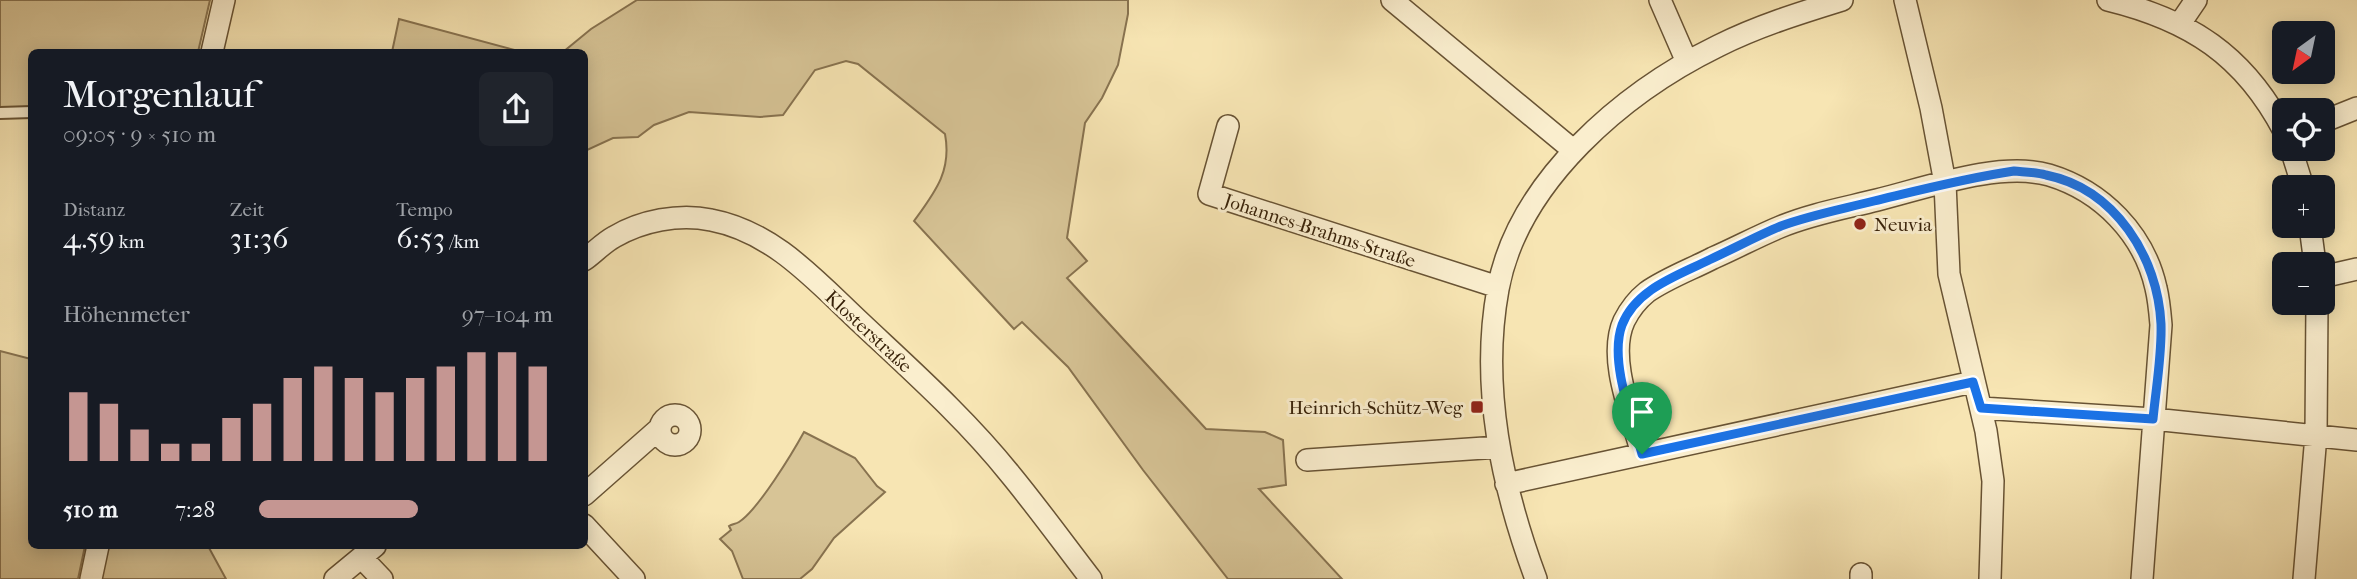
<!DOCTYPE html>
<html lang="de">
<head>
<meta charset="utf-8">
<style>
	body { margin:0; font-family:"IM FELL French Canon",serif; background:#20242c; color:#f1f3f6; height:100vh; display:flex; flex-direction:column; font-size:26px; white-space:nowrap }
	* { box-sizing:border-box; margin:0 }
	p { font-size:23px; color:#9ea1a6 }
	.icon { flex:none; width:38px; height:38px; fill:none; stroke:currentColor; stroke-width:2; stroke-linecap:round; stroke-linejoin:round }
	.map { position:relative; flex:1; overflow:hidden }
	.sheet { position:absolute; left:28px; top:49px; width:560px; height:500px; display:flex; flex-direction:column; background:#171b24; border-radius:10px; box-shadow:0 4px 18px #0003 }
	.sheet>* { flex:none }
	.needle { width:46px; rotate:213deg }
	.tools { position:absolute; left:2272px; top:21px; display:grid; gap:14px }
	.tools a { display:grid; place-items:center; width:63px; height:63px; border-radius:10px; background:#171b24; box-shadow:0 4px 18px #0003; font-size:35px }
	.pin { position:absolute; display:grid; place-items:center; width:60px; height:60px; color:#fff; margin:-72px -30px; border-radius:50% 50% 50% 0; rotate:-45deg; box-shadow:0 0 7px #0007 }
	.pin .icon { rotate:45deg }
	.round { display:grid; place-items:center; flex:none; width:74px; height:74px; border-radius:10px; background:#20242c }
	.overview { display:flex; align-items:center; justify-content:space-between; height:119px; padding:0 35px }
	h1 { font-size:38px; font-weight:600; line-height:52px }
	.figures { display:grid; grid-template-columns:repeat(3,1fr); gap:10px; height:119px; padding:7px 35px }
	.figures div { display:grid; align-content:center }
	.figures b { font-size:30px; font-weight:600 }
	.figures small { font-size:19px; font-weight:400 }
	.figures p { font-size:19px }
	.chart { height:196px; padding:14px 35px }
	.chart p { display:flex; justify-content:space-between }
	.chart svg { width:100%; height:126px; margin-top:7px; stroke:#c59692; stroke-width:6 }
	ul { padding:0 35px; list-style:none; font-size:23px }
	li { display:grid; grid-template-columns:112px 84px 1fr; align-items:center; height:52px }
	li i { height:18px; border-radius:9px; background:#c59692 }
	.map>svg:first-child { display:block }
</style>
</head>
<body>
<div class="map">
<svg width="2357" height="579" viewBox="0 0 2357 579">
	<rect width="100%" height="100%" fill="#f7e5b3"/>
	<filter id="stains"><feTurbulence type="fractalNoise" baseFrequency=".00286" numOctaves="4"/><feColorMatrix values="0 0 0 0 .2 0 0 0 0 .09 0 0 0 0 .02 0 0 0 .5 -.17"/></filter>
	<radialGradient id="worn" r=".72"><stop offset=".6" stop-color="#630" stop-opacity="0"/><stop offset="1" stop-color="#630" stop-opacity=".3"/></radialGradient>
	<path fill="#d7c496" stroke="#887350" stroke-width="2" d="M 0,0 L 210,0 L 198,52 L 32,52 L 31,107 L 0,109 Z
		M 637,0 L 1128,0 L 1128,14 L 1118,65 L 1102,98 L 1085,123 L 1067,238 L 1087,261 L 1067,278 L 1206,429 L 1265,432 L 1283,440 L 1286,485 L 1259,489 L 1342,579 L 1228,579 L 1143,470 L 1068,367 L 1022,322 L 1014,329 L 914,221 C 935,192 952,171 945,134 L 858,64 L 846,61 L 815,70 L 783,115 L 760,117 L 689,112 L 654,125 L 638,137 L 613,138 L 585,151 L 584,52 L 563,52 L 591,29 Z
		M 399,19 L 522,52 L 392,52 Z
		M 0,351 L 31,359 L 32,546 L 85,546 L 78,579 L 0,579 Z
		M 804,432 L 855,458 L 877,486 L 885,492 L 834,538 L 812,569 L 800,579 L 743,579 L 732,551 L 720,539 L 731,530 L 729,526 C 732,524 736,524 739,522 C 758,510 793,452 804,432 Z
		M 105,546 L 208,546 L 226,579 L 98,579 Z"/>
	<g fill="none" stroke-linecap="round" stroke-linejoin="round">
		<g stroke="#685334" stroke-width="14">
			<path id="service" d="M 0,113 L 32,112"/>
		</g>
		<g stroke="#685334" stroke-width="24">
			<path id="minor" d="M 1392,0 L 1573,150
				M 1660,0 L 1687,62
				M 1905,0 L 1931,108 L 1945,183 L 1949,274 L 1986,431 L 1993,481 L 1990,579
				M 2108,0 C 2190,20 2244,55 2284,131
				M 2179,25 L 2196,0
				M 212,52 L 224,0
				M 2322,122 L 2357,108
				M 1228,126 L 1209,194 L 1498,287
				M 2291,149 L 2303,187
				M 2310,226 L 2315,264
				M 584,260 C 594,253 603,243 614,237 C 641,221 679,213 711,220 C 774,232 816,281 861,323 C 912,371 966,419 1010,474 C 1038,508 1064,544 1091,579
				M 2322,277 L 2357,269
				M 1981,408 L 2153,419 L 2357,440
				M660 430a15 15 0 1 1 30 0a15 15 0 1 1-30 0Z
				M 1642,454 C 1632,416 1607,358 1624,321 C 1630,309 1637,300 1647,292 C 1667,278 1692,269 1713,258 C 1736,248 1758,236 1780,227 C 1811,214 1845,208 1877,200 C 1926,188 1999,161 2049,175 C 2102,191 2144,234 2156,288 C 2159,300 2160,313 2161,325 L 2142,579
				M 1307,460 L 1499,447
				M 1506,484 L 1973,382
				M 584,495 L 660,428
				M 584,525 L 634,579
				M 362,558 L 382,579
				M 1861,574 L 1861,579
				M 91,579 L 98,546
				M 335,579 L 375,546
				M 1536,579 C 1502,487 1480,387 1498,289 C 1518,181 1624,92 1718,46 C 1758,26 1800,13 1842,0
				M 2304,579 L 2316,435 L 2317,303"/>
		</g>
		<use href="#service" stroke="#faeece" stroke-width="10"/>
		<use href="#minor" stroke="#faeece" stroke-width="21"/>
	</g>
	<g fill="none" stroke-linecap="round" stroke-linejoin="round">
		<g stroke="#fff" stroke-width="14">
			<path id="route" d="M 2014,171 C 2024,172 2035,172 2046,175 C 2115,189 2158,257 2161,324 C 2162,355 2156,388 2153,419 L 1981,408 L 1973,382 L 1642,454 C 1632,418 1609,361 1622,325 C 1636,289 1677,276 1709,260 C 1733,249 1757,236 1781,226 C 1811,215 1843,209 1874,201 C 1920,190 1966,178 2014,171 Z"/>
		</g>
		<use href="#route" stroke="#1a73e8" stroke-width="9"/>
	</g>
	<g fill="#8f2418" stroke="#faeece" stroke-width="2.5">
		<circle cx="1860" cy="224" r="7"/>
		<rect x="1470" y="400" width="14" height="14" rx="3.5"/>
	</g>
	<g text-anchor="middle" stroke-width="6" stroke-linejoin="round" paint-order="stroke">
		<g font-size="19" fill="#382209" stroke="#faeece" text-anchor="start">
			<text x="1874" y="231">Neuvia</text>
			<text x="1463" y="414" text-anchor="end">Heinrich-Schütz-Weg</text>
		</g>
		<g font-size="19" fill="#382209" stroke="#faeece">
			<text transform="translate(1320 230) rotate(18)" y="7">Johannes-Brahms-Straße</text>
			<text transform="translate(869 331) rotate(43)" y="7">Klosterstraße</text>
		</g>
	</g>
	<rect width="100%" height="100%" filter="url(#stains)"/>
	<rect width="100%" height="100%" fill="url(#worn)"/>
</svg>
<div class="tools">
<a><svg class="needle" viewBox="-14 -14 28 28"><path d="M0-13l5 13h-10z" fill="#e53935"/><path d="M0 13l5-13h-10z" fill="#9ea1a6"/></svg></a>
<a><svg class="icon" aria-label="locate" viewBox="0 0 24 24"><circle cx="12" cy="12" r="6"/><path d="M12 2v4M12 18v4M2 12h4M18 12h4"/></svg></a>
<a>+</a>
<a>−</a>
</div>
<div class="pin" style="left:1642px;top:454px;background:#1e9e55"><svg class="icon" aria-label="arrive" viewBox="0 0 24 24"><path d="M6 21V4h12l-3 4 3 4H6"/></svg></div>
<section class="sheet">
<div class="overview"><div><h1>Morgenlauf</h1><p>09:05 · 9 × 510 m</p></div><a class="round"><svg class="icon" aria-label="share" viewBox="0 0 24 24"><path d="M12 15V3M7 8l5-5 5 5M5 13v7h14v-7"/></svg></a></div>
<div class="figures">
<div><p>Distanz</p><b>4.59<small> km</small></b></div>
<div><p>Zeit</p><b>31:36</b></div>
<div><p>Tempo</p><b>6:53<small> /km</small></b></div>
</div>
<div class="chart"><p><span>Höhenmeter</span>97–104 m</p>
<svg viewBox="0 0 160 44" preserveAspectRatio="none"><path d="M5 44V20M15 44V24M25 44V33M35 44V38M45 44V38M55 44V29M65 44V24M75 44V15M85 44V11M95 44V15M105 44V20M115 44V15M125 44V11M135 44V6M145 44V6M155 44V11"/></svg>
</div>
<ul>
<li><b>510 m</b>7:28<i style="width:54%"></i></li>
</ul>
</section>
</div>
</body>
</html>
